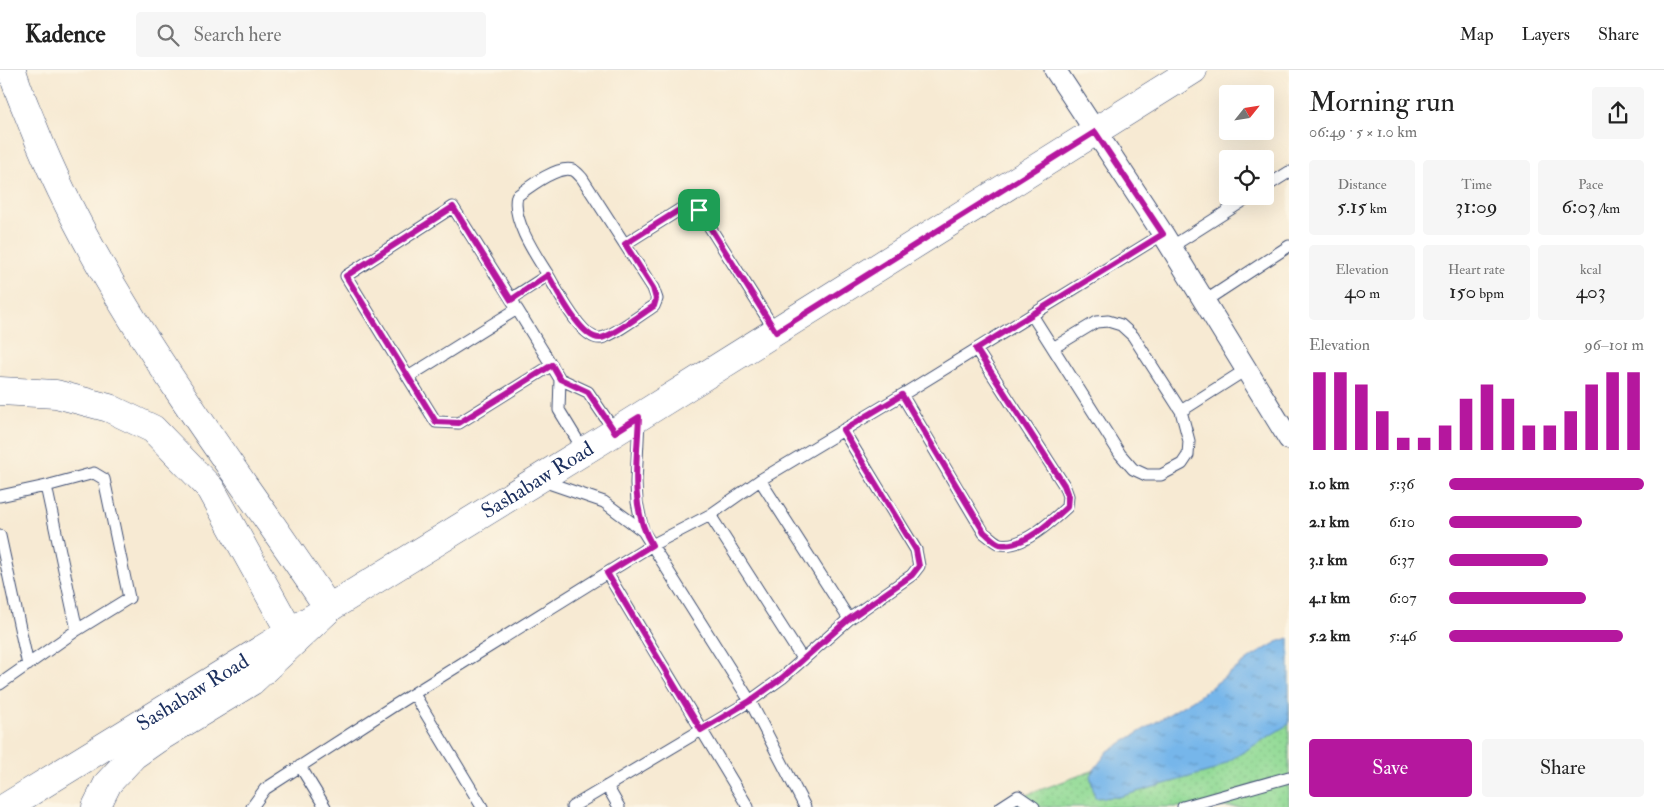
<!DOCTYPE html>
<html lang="en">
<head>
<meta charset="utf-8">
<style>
	body { margin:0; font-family:"IM FELL Double Pica",serif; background:#f6f6f6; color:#222; height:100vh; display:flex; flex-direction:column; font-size:19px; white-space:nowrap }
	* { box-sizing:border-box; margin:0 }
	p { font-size:16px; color:#767676 }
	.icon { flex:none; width:28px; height:28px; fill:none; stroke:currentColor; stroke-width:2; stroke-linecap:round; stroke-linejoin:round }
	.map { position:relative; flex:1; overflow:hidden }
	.sheet { display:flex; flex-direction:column; background:#fff; width:375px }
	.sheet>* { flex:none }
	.needle { width:32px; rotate:60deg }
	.fabs { position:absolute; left:1219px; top:15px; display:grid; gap:10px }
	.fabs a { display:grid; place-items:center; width:55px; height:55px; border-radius:5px; background:#fff; box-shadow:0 5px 20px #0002; font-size:25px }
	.pin { position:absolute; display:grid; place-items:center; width:42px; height:42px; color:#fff; margin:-21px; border-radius:10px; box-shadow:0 2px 8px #0006 }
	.round { display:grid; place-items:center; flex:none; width:52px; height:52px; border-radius:5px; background:#f6f6f6 }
	.overview { display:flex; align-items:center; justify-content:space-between; height:85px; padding:0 20px }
	h1 { font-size:28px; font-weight:600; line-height:38px }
	.figures { display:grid; grid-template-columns:repeat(3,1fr); gap:8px; height:85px; padding:5px 20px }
	.figures div { display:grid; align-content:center; border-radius:5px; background:#f6f6f6; text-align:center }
	.figures b { font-size:21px; font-weight:600 }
	.figures small { font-size:14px; font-weight:400 }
	.figures p { font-size:14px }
	.chart { height:140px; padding:10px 20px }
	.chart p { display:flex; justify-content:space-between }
	.chart svg { width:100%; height:90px; margin-top:5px; stroke:#b5179e; stroke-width:6 }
	.primary-button { display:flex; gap:10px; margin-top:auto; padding:10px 20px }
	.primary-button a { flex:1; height:58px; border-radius:5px; background:#b5179e; color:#fff; font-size:20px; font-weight:600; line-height:58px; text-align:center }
	.primary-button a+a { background:#f6f6f6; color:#222 }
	ul { padding:0 20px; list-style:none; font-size:16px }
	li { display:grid; grid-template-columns:80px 60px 1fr; align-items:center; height:38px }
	li i { height:12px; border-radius:6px; background:#b5179e }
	header { display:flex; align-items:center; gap:30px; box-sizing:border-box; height:70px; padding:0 25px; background:#fff; border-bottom:1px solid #e0e0e0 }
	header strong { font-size:24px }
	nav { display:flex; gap:28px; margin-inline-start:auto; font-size:18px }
	.search { width:350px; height:45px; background:#f6f6f6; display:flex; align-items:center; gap:12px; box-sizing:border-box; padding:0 18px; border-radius:5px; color:#767676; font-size:19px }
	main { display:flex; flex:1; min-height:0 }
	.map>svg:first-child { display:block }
</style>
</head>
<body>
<header>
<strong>Kadence</strong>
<div class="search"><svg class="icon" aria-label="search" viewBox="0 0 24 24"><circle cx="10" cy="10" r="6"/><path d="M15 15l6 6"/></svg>Search here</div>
<nav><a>Map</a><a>Layers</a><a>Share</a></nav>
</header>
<main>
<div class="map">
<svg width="1289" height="737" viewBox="0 0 1289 737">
	<defs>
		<pattern id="grass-dots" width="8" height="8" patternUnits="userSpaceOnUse" patternTransform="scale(1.25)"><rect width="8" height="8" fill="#91da95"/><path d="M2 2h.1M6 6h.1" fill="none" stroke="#7cbb83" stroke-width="1.8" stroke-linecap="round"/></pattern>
		<pattern id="water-ripples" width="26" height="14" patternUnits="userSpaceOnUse" patternTransform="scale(1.25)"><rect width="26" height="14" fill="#76b6ea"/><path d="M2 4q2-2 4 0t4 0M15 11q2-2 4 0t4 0" fill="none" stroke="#6094c1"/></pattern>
	</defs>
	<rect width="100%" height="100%" fill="#fcf5e5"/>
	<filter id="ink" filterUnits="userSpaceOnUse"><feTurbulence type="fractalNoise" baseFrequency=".02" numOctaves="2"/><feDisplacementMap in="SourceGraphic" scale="10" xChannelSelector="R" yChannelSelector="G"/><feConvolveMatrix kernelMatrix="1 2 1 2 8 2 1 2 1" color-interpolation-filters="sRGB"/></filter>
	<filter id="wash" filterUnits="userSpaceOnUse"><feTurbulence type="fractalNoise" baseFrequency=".0096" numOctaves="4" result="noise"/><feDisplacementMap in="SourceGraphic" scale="20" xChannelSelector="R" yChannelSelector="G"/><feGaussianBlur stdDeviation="1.12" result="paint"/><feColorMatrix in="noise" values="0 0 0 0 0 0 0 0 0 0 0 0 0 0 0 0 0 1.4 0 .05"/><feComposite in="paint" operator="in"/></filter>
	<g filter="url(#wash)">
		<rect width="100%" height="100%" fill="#f7ead3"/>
		<path fill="url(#grass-dots)" stroke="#56847a" d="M 1289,629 L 1289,737 L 993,737 Z"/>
		<path fill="url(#water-ripples)" stroke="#4872a4" d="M 1289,568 L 1289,654 L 1214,700 L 1119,727 L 1095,728 L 1090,705 L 1108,681 L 1199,626 L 1253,586 L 1277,572 Z"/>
	</g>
	<g filter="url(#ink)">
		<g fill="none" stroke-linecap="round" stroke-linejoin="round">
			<g stroke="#3c4b70" stroke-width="13">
				<path id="service" d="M 1265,117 L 1289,102
					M 625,174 L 687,135 L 692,134 L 699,140 L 776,262
					M 1171,177 L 1251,126
					M 511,229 L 548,205 C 557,220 582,271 601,268 C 613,266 643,243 654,236 L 657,229 L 653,218 L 582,108 C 580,106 576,101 573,100 C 557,95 529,117 517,126 C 511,149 536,186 548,205
					M 1205,231 L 1289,176
					M 1032,245 L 1120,384 L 1133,399 L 1146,405 L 1161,405 L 1182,394 L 1188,385 L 1189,371 L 1181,341 L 1133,266 L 1121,255 L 1108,251 L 1096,252 L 1053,278
					M 552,295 L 459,353 L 436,352 L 408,307 L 517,239 L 560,309
					M 408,307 L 346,206 L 453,137 L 515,235
					M 902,325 L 984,463 C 989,466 995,473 1000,474 C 1022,479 1052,451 1067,437 L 1068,426 L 1064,415 L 976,279
					M 1181,341 L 1247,299
					M 639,348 L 636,413 L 637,432 L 643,461 L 750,631 L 805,737
					M 584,381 L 559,340 L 560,309 L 588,322 L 615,362
					M 540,410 L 604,432 L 643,461
					M 760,410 L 849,549
					M 46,416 L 94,403 L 104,409 L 129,528 L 77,560
					M 0,426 L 46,416 L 77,560 L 0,614
					M 710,445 L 803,590
					M 0,466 L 28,595
					M 607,503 L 748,737
					M 414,624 L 482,737
					M 300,696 L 325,737
					M 607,716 L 619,737
					M 252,737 L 265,719 L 392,637 L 652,475 L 710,445 L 760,410 L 902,325 L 1163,164
					M 572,737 L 750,631 L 782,608 L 849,549 L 912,505 L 919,496 L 916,480 L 843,360
					M 1001,737 L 1018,726 L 1034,737
					M 1183,737 L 1289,707"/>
			</g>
			<g stroke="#3c4b70" stroke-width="23">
				<path id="minor" d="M 1055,0 L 1163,164 L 1289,369"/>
			</g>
			<g stroke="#3c4b70" stroke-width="29">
				<g id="secondary">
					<path id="s1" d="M 6,737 L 615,362 L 1193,0"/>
				</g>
			</g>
			<g stroke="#3c4b70" stroke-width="29">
				<path id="motorway" d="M 12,0 C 17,19 26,38 33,56 C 103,233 225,382 329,539 L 252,611 L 157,669 L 134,685 L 108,713 L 96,737
					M 0,321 L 56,324 L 109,338 L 153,359 L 211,419 L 290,562"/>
			</g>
			<use href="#service" stroke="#fff" stroke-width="11"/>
			<use href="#minor" stroke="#fff" stroke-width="21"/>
			<use href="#secondary" stroke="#fff" stroke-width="28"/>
			<use href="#motorway" stroke="#fff" stroke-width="28"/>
		</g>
	</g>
	<g fill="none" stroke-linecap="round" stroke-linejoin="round" filter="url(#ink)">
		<g stroke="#fff" stroke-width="10">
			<path id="route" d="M 1095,62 L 1163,164 L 976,279 L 1064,415 L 1068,426 L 1067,437 C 1052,451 1022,479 1000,474 C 995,473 989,466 984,462 L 902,325 L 843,360 L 916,480 L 919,496 L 912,505 L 849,549 L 782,608 L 750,631 L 701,660 L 607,503 L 652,475 C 629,437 637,390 639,347 L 615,362 L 588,322 L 560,309 L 552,295 L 459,353 L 436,352 L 346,206 L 453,137 L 511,230 L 548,205 C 557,220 582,271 601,268 C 613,266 643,243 654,236 L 656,229 L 653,218 L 625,174 L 687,135 L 692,134 L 699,140 L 776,262 Z"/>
		</g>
		<use href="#route" stroke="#b5179e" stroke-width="6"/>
	</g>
	<g text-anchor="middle" stroke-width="4.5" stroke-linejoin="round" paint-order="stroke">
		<g font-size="21" fill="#1b2f5e" stroke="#fcf5e5">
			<text dy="7" stroke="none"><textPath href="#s1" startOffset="624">Sashabaw Road</textPath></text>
			<text dy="7" stroke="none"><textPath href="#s1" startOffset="219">Sashabaw Road</textPath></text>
		</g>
	</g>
</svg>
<div class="fabs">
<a><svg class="needle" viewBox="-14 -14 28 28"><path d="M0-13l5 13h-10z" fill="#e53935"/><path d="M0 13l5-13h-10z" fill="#767676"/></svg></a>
<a><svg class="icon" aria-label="locate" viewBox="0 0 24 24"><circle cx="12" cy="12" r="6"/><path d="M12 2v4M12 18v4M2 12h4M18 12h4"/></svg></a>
</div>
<div class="pin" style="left:699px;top:140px;background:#1e9e55"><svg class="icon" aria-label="arrive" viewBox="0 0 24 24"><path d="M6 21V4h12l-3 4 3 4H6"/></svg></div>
</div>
<section class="sheet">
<div class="overview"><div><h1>Morning run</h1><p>06:49 · 5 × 1.0 km</p></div><a class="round"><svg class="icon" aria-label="share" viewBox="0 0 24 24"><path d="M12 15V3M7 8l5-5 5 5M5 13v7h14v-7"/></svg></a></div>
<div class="figures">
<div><p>Distance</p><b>5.15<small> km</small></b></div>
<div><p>Time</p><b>31:09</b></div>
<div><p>Pace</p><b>6:03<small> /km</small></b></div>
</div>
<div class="figures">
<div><p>Elevation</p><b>40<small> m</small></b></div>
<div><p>Heart rate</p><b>150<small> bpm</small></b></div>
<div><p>kcal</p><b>403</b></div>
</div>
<div class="chart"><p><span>Elevation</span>96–101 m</p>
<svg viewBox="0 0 160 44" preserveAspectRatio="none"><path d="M5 44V6M15 44V6M25 44V12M35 44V25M45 44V38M55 44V38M65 44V32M75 44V19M85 44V12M95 44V19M105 44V32M115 44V32M125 44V25M135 44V12M145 44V6M155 44V6"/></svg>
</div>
<ul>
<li><b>1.0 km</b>5:36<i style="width:100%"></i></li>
<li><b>2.1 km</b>6:10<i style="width:68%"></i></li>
<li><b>3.1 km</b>6:37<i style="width:51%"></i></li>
<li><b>4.1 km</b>6:07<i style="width:70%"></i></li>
<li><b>5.2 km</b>5:46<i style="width:89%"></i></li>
</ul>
<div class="primary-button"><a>Save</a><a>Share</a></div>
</section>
</main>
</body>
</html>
